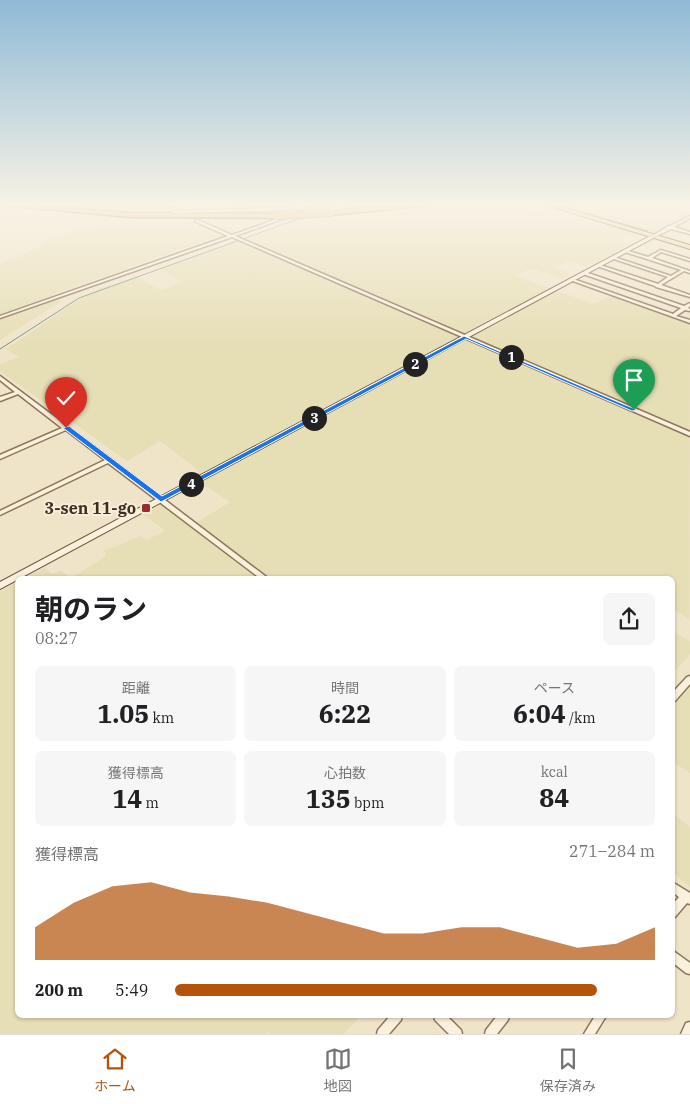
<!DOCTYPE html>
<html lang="ja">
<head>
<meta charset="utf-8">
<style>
	body { margin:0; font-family:"IBM Plex Serif","Noto Sans JP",serif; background:#f6f6f6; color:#202124; height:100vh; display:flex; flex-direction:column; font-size:19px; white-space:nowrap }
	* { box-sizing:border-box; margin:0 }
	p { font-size:16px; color:#757577 }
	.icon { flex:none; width:28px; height:28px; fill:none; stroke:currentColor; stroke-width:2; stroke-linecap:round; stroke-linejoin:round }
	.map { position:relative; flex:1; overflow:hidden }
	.panel { position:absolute; left:15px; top:576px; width:660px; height:442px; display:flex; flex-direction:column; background:#fff; border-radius:8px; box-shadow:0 1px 4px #0004 }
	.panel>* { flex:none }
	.pin { position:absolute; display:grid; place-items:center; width:42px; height:42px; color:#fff; margin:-51px -21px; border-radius:50% 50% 50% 0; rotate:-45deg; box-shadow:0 0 5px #0007 }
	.pin .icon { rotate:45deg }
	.km { position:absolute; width:25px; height:25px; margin:-12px; border-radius:50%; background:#222; color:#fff; font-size:14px; line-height:25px; text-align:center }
	.round { display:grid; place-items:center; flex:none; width:52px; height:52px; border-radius:8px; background:#f6f6f6 }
	.head { display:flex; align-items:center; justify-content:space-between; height:85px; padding:0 20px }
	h1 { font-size:28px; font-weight:700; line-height:38px }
	.figures { display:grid; grid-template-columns:repeat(3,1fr); gap:8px; height:85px; padding:5px 20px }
	.figures div { display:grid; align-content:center; border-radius:8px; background:#f6f6f6; text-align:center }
	.figures b { font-size:25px; font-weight:700 }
	.figures small { font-size:14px; font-weight:400 }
	.figures p { font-size:14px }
	.chart { height:140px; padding:10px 20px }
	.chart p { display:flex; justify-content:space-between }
	.chart svg { width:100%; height:90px; margin-top:5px; fill:#b45309; opacity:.7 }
	ul { padding:0 20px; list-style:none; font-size:16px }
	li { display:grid; grid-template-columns:80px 60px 1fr; align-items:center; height:38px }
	li i { height:12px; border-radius:6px; background:#b45309 }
	.menu { display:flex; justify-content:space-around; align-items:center; height:70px; border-top:1px solid #e0e0e0; background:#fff; font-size:14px; color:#757577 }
	.menu a { display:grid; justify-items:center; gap:2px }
	.menu .current { color:#b45309 }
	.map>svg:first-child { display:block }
</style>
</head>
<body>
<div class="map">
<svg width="690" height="1034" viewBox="0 0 690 1034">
	<rect width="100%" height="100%" fill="#f0e4c8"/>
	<path fill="#e6deb5" d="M 155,203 L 323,203 L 298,211 L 288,207 L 187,209 L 179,211 L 141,208 Z
		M 458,203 L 533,203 L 537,204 L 528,207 L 540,211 L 537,213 L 549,217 L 558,213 L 568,216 L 572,214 L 642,236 L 638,238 L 627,234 L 617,240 L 629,244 L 586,267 L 569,261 L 554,268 L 570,274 L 562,279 L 532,268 L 514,276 L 594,304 L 609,296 L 690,324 L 689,619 L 673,609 L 672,579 L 24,579 L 44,568 L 53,574 L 60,570 L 71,578 L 106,556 L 104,551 L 140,536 L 147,540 L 165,531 L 143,514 L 162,505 L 191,526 L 230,502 L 201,483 L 198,470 L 160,441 L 127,461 L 0,371 L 0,364 L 19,357 L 6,349 L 75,302 L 98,289 L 137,277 L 161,290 L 183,282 L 159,269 L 312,216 L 323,220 L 335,219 Z
		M 580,203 L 690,203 L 690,213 L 654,232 L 572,208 L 572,206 Z
		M 120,219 L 192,223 L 194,220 L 269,219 L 51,295 L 62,301 L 0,340 L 0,264 L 40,247 L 44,240 Z
		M 17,582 L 18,1016 L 360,1016 L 344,1034 L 271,1034 L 268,1031 L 266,1034 L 0,1034 L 0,592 Z
		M 673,632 L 690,641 L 690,654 L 673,673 Z
		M 690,687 L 690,773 L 673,762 L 672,707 Z
		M 673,814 L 690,827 L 690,887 L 673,873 Z"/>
	<path fill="#c9cf9b" d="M 15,203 L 155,203 L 156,204 L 143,208 L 171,210 L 176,216 L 59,208 Z"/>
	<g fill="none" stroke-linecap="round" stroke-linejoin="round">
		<path stroke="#6f938a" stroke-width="1" d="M 553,203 L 560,203
			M 570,206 L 572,209 L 648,231
			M 321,210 L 343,203
			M 0,349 L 79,298 L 301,218"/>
		<path stroke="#ccc0a6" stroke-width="4" stroke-dasharray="4 2" stroke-linecap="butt" d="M 182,215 L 197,221"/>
		<g stroke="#8d765c" stroke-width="3">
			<path id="street" d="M 155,203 L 159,203 L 176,211 L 285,208 L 298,212 L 327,203 L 331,203 L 299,214 L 285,210 L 179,213 L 177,214 Z
				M 288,215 L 291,216 L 235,236 L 690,432 L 690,436 L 232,237 L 0,318 L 0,316 L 228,236 L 196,222 L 196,220 L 198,220 L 232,235 Z
				M 690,216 L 690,218 L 674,227 L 690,232 L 690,234 L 671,229 L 655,237 L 652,236 L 667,227 L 668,226 L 670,226 Z
				M 625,250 L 648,257 L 661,250 L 690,259 L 690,261 L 661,252 L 652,258 L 690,271 L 690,273 L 684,271 L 661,285 L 690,295 L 690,297 L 656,287 L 655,286 L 597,266 L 600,265 L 658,284 L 668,277 L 611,258 L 614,257 L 671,276 L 681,270 L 625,252 Z
				M 583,272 L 585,272 L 684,306 L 690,303 L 690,306 L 688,308 L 690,309 L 690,311 L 685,310 L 676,316 L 690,320 L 690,323 L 570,280 L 573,279 L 673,314 L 681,308 L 583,274 Z
				M 0,376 L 111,459 L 269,579 L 261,579 L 108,463 L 0,515 L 0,511 L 105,460 L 66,430 L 0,459 L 0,455 L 62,428 L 18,394 L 0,401 L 0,397 L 15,392 L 0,380 Z
				M 690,676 L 690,684 L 675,701 L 672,702 L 672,693 L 687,677 Z
				M 672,882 L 690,893 L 690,904 L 687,903 L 675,917 L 672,919 L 672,905 L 679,897 L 672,892 Z
				M 672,950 L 690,963 L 690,974 L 686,973 L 672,962 Z
				M 390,1016 L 402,1016 L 401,1020 L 389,1034 L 377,1034 L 378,1030 Z
				M 434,1016 L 447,1016 L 461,1030 L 462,1034 L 449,1034 L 435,1020 Z
				M 497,1016 L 509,1016 L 508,1020 L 497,1034 L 485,1034 L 486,1030 Z
				M 595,1016 L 606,1016 L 595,1034 L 584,1034 Z
				M 690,1022 L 690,1034 L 681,1034 L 686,1023 Z"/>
		</g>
		<g stroke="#6f573f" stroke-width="2">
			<path id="secondary" d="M 652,235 L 657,236 L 0,589 L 0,582 Z"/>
		</g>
		<g stroke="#5b4430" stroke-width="2">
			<path id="primary" d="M 540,203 L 548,203 L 690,245 L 690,249 Z"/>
		</g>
		<g stroke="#5b4430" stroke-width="3">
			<path id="highway" d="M 0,203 L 130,213 L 276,214 L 279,216 L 276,218 L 130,217 L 0,205 Z
				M 414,203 L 432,203 L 429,205 L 331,215 L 328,213 L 331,211 Z
				M 567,203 L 576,203 L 559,209 L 556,207 Z"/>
		</g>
		<use href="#street" fill="#faf1dc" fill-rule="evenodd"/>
		<use href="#secondary" fill="#faf1dc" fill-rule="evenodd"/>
		<use href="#primary" fill="#f3d9a0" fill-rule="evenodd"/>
		<use href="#highway" fill="#e0a458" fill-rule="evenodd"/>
		<g stroke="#5b4430" stroke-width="8" stroke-linecap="butt">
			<path id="highway-bridge" d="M 276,216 L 331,213"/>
		</g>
		<use href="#highway-bridge" stroke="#e0a458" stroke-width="7"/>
	</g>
	<linearGradient id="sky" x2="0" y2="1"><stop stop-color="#8fbad6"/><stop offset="0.59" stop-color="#f8f3e6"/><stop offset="1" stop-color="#f8f3e6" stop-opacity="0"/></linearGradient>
	<rect width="690" height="347" fill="url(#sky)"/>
	<path fill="#1a73e8" stroke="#fff" d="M 464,336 L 637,410 L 632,411 L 466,339 L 161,502 L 63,428 L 69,426 L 162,496 Z"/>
	<rect fill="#9e2a2b" stroke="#f7eed8" stroke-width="2" x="141" y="503" width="10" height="10" rx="2.5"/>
	<g text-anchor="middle" stroke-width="4" stroke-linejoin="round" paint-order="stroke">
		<g font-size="16" font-weight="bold" fill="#3d2e20" stroke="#f7eed8" text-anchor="end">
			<text x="136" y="514">3-sen 11-go</text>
		</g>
	</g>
</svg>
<div class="pin" style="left:634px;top:410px;background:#1e9e55"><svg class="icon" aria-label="arrive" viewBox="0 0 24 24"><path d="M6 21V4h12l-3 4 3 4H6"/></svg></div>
<div class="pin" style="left:66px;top:428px;background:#d93025"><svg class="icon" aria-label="check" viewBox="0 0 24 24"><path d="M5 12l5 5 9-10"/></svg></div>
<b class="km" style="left:511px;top:357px">1</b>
<b class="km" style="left:415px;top:364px">2</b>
<b class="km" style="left:314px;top:418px">3</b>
<b class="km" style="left:191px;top:484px">4</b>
<section class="panel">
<div class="head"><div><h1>朝のラン</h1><p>08:27</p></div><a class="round"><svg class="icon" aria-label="share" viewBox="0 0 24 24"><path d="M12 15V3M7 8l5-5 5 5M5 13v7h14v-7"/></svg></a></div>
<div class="figures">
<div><p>距離</p><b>1.05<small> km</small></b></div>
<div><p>時間</p><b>6:22</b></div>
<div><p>ペース</p><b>6:04<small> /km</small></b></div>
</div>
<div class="figures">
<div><p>獲得標高</p><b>14<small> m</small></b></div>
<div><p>心拍数</p><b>135<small> bpm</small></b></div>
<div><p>kcal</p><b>84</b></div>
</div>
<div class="chart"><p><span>獲得標高</span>271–284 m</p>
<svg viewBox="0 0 160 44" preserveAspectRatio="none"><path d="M0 44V28L10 16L20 8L30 6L40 11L50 13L60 16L70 21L80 26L90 31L100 31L110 28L120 28L130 33L140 38L150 36L160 28V44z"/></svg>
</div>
<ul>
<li><b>200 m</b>5:49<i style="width:88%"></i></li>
</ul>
</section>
</div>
<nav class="menu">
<a class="current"><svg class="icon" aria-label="home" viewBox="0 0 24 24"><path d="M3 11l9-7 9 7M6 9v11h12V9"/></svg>ホーム</a>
<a><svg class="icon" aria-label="map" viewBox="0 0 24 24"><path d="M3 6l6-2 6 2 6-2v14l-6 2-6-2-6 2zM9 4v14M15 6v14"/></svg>地図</a>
<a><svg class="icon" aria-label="saved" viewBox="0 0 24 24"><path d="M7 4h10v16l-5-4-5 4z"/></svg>保存済み</a>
</nav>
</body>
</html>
